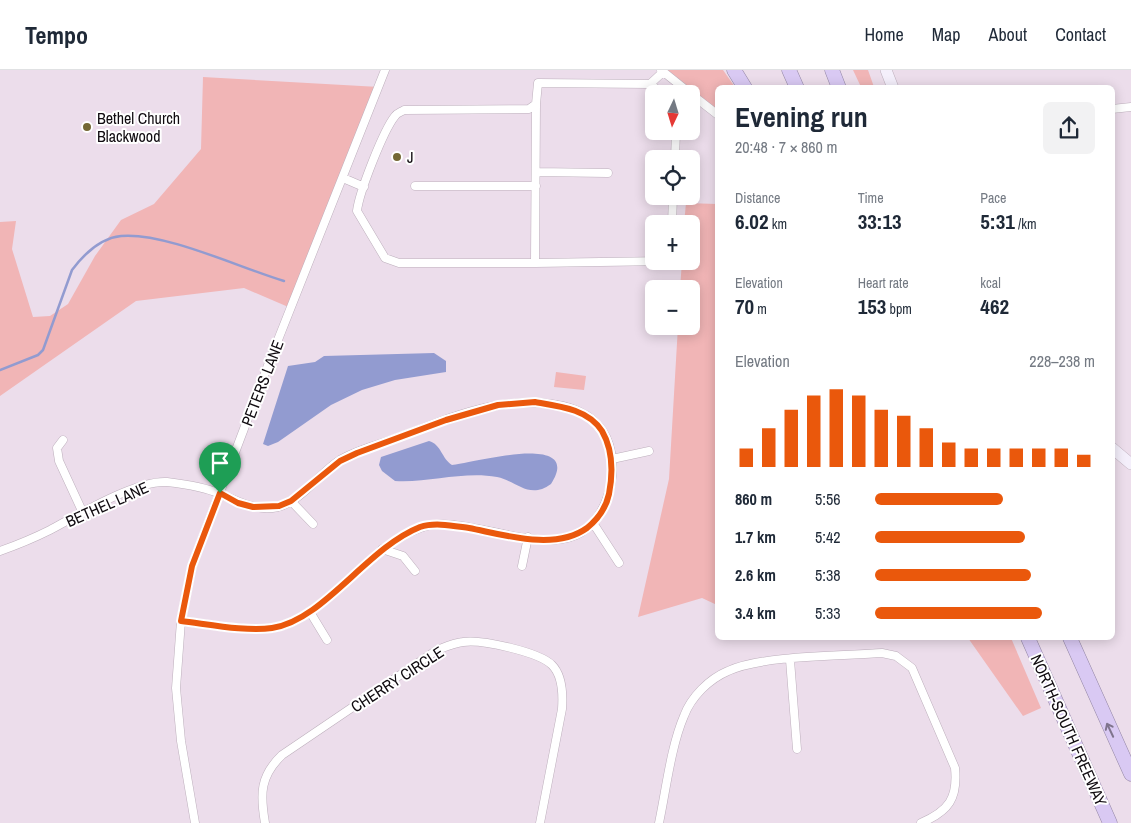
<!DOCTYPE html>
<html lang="en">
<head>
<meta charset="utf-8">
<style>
	body { margin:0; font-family:"Archivo Narrow",sans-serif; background:#f2f2f3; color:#1f2937; height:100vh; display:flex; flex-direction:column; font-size:19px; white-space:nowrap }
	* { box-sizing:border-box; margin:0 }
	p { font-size:16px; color:#747a83 }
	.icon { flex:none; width:28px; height:28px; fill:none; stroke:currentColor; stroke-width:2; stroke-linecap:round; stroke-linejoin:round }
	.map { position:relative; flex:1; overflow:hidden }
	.sheet { position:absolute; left:715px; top:15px; width:400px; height:555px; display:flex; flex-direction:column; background:#fff; border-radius:8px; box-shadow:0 2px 12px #0003 }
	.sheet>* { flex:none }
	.needle { width:32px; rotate:184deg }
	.buttons { position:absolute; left:645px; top:15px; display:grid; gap:10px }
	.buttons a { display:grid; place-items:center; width:55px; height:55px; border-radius:8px; background:#fff; box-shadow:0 2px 12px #0003; font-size:25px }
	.pin { position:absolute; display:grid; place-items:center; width:42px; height:42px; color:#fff; margin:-51px -21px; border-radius:50% 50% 50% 0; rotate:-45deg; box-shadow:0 0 5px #0007 }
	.pin .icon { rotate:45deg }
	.round { display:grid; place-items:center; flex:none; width:52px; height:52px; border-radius:8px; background:#f2f2f3 }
	.overview { display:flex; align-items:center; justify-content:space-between; height:85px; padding:0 20px }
	h1 { font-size:28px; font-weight:800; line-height:38px }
	.figures { display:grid; grid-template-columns:repeat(3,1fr); gap:8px; height:85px; padding:5px 20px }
	.figures div { display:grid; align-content:center }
	.figures b { font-size:21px; font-weight:800 }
	.figures small { font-size:14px; font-weight:400 }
	.figures p { font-size:14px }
	.chart { height:140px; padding:10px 20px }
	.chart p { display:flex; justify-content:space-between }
	.chart svg { width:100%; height:90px; margin-top:5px; stroke:#ea580c; stroke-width:6 }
	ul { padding:0 20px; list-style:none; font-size:16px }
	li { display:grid; grid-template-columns:80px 60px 1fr; align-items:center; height:38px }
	li i { height:12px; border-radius:6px; background:#ea580c }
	header { display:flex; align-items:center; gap:30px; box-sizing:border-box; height:70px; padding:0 25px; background:#fff; border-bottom:1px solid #e0e1e3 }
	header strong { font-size:24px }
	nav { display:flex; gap:28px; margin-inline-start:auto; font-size:18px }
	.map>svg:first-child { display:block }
</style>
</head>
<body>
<header>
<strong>Tempo</strong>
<nav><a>Home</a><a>Map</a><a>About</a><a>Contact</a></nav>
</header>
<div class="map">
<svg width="1131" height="753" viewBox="0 0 1131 753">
	<rect width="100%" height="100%" fill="#ecddeb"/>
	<path fill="#f1b5b6" d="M 664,0 L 723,0 L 735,17 L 718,18 L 717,43 Z
		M 853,0 L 868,0 L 874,17 L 861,17 Z
		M 203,7 L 379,17 L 293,239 L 244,218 L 136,231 L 0,326 L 0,152 L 16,151 L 12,179 L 33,247 L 50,246 L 68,234 L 95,186 L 121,150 L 154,134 L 201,79 Z
		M 686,133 L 717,134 L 717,535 L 702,528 L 638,547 L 669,409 L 678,256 L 691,256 L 691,219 L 680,219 L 682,191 L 691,191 L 691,154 L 684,154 Z
		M 556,302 L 586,306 L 584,320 L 554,317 Z
		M 968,568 L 1011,568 L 1041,638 L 1023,646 Z"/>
	<path fill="#929bd0" d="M 434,283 L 446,291 L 446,302 L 395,310 L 362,320 L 331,335 L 278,372 L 268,376 L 263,374 L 288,296 L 315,292 L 324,286 Z
		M 429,371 C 441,374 442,389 452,395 C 471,393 585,361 551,414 C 529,430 517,411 497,407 C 463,401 429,413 395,411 L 382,401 L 379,395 L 381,387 Z"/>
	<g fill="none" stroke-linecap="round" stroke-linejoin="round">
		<path stroke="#929bd0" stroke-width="2.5" d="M 0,300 L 38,285 L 43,280 L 72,200 C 84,184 101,168 121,166 C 165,162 240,198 284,211"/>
		<g stroke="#bdafbc" stroke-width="9">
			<path id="street" d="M 661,0 L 691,24
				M 650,14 L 663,24
				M 691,24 L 718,45
				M 536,34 L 535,193 L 399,193 L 385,188 L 357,141 C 359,123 383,61 395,46 C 397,43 401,42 404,40 L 529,39 L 536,34 L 538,13 L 650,14 L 663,2
				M 1112,39 L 1131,37
				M 675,89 L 676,61
				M 536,102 L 608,103
				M 343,108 L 364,117
				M 415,116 L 536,116
				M 672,154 L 673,126
				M 535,193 L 666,191
				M 63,370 L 57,378 L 59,391 L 83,443
				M 612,389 L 649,381
				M 291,431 L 313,454
				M 593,453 L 619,493
				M 382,479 L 403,486 L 415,501
				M 0,481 C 17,475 34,468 50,460 C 78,445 136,410 167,412 C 184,414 205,417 220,424 C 239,431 256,442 278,437 C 303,430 319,403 340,390 C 357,380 378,375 397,368 C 430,356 465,340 500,335 C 531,331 575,330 598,355 C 625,384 612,450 576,465 C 531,484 461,442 420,458 C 367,477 323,551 272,558 C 247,562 207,554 181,551
				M 522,496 L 528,467
				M 310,542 L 327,570
				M 790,590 L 797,679
				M 195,753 L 181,671 L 176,618 L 181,551 L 192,496 L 270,290 L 385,0
				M 265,753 C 260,724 260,706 282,685 L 437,580 C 445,577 454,573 463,572 C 481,569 539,582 552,595 C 563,606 563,625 562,639 L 540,753
				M 659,753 C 666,720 671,676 684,646 C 691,627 709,609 728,601 C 763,585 842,586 882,583 L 896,586 L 912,598 L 955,698 C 958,728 949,741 921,753"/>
		</g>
		<g stroke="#bdafbc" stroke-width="12">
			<path id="secondary" d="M 886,0 L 893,18
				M 1112,378 L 1131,394"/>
		</g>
		<g stroke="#9386a4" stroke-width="15">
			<path id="highway" d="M 734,0 L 745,18
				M 789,0 L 797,18
				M 832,0 L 839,18
				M 1028,568 L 1110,753
				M 1070,568 L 1131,704"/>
		</g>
		<use href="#street" stroke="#fff" stroke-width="8"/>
		<use href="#secondary" stroke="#f4effb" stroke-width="11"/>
		<use href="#highway" stroke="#d9c9f3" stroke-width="14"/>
	</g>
	<defs><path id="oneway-shaft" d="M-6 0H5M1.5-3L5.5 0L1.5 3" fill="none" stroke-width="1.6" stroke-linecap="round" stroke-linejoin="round" transform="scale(1.25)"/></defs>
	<use stroke="#7f748d" href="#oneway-shaft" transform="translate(1110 660) rotate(-115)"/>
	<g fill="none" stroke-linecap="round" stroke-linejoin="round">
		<g stroke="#fff" stroke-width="10">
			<path id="route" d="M 535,332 C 559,336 588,339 602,361 C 613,380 613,403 609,424 C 606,438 598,449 587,458 C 555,481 505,465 469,458 C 454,456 435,452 420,457 C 367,478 323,551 272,558 C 247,562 207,554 181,551 L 192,496 L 220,423 L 238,433 L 253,437 L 279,436 L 291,431 L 340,391 L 357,383 L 446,350 L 498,335 Z"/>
		</g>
		<use href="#route" stroke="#ea580c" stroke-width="6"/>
	</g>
	<g fill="#746734" stroke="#fff" stroke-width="2">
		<circle cx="87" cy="57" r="5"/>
		<circle cx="397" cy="87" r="5"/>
	</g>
	<g text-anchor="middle" stroke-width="4" stroke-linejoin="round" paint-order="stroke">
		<g font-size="16" fill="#100b10" stroke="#fff" text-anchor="start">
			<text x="97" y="54">Bethel Church<tspan x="97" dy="18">Blackwood</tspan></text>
			<text x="407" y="93">J</text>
		</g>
		<g font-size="16" fill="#100b10" stroke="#fff">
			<text transform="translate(262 313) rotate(-69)" y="6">PETERS LANE</text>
			<text transform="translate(107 434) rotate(-24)" y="6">BETHEL LANE</text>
			<text transform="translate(397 609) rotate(-33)" y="6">CHERRY CIRCLE</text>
			<text transform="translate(1069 660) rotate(66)" y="6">NORTH-SOUTH FREEWAY</text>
		</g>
	</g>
</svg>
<div class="buttons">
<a><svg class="needle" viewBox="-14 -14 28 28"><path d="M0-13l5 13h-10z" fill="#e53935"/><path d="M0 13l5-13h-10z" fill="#747a83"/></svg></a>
<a><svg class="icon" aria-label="locate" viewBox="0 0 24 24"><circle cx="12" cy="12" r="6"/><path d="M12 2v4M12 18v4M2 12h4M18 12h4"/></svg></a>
<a>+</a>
<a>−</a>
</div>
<div class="pin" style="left:220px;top:423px;background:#1e9e55"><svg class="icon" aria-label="arrive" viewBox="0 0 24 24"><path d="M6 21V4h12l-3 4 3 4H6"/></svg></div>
<section class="sheet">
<div class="overview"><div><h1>Evening run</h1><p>20:48 · 7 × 860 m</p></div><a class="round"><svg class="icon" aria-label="share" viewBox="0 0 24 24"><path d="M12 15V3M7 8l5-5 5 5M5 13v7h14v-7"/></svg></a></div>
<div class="figures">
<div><p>Distance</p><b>6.02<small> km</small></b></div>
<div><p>Time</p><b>33:13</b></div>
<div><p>Pace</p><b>5:31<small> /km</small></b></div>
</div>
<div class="figures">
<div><p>Elevation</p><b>70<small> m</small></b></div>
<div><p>Heart rate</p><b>153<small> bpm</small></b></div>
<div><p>kcal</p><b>462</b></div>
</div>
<div class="chart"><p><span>Elevation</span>228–238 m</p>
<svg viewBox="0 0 160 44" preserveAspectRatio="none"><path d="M5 44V35M15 44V25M25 44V16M35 44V9M45 44V6M55 44V9M65 44V16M75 44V19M85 44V25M95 44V32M105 44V35M115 44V35M125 44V35M135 44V35M145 44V35M155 44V38"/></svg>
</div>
<ul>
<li><b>860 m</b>5:56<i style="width:58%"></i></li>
<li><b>1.7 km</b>5:42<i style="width:68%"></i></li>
<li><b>2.6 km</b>5:38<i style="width:71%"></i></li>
<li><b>3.4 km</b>5:33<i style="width:76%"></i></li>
</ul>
</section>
</div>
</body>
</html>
